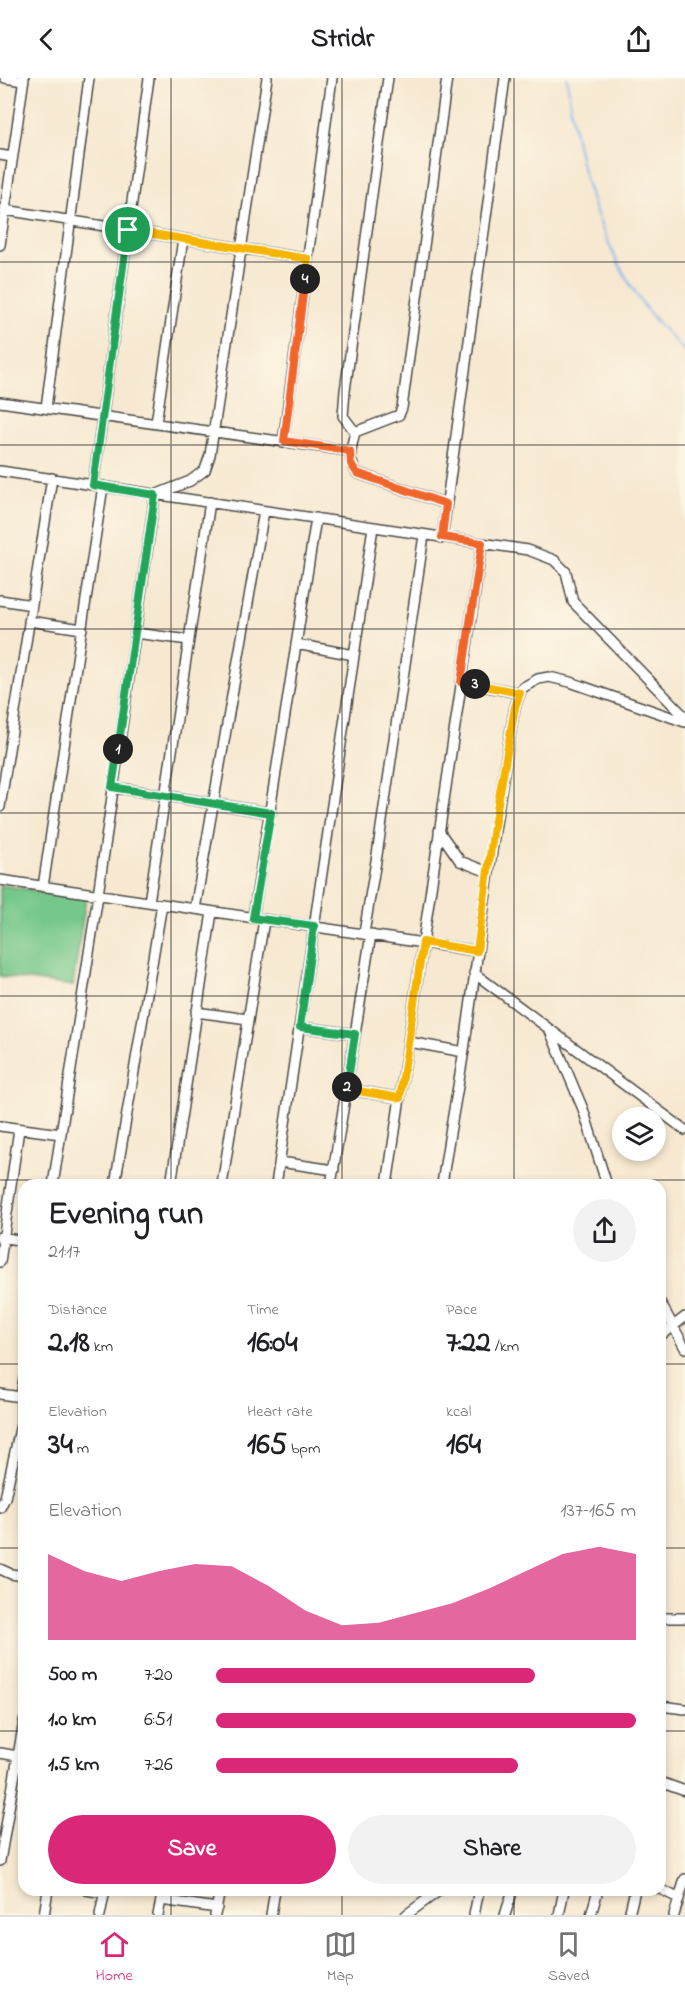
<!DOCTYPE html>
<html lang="en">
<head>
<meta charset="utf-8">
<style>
	body { margin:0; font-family:"Indie Flower",sans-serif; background:#f2f2f2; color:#202124; height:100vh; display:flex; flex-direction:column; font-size:22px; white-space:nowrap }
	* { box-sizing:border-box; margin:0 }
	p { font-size:20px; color:#757577 }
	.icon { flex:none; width:33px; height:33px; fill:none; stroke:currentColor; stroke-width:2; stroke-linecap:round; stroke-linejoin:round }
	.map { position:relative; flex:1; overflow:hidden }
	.drawer { position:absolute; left:18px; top:1101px; width:648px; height:717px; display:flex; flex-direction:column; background:#fff; border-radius:18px; box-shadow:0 3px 9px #0003 }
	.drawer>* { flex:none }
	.tools { position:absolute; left:612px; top:1029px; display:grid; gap:12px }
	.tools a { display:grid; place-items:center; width:54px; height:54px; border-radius:50%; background:#fff; box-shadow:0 3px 9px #0003; font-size:30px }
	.pin { position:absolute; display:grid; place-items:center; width:51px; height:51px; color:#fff; margin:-26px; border:3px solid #fff; border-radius:50%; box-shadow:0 2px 6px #0007 }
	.km { position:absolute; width:30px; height:30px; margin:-15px; border-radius:50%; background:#222; color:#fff; font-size:16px; line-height:30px; text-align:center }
	.round { display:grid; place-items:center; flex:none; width:63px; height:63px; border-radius:32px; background:#f2f2f2 }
	.headline { display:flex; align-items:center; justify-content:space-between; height:102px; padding:0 30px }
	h1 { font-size:33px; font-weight:700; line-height:45px }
	.figures { display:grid; grid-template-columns:repeat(3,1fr); gap:9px; height:102px; padding:6px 30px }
	.figures div { display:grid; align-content:center }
	.figures b { font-size:30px; font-weight:700 }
	.figures small { font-size:16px; font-weight:400 }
	.figures p { font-size:16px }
	.chart { height:168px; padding:12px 30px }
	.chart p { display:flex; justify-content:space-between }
	.chart svg { width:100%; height:108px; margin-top:6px; fill:#db2777; opacity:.7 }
	.primary-button { display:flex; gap:12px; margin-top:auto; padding:12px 30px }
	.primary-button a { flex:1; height:69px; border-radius:36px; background:#db2777; color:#fff; font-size:24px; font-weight:700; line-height:69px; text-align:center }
	.primary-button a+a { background:#f2f2f2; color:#202124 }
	ul { padding:0 30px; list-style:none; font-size:20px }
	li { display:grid; grid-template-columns:96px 72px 1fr; align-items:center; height:45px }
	li i { height:15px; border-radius:8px; background:#db2777 }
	header { display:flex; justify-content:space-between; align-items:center; height:78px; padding:0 30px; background:#fff; font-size:27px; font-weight:700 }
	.dock { display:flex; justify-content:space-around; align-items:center; height:84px; border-top:2px solid #e0e0e0; background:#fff; font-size:16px; color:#757577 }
	.dock a { display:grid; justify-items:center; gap:3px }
	.dock .on { color:#db2777 }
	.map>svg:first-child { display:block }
</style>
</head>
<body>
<header><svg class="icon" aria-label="back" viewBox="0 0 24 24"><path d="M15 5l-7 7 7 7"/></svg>Stridr<svg class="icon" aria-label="share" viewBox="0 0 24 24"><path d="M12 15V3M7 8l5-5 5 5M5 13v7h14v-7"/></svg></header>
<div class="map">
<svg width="685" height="1837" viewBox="0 0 685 1837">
	<rect width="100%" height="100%" fill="#fcf5e5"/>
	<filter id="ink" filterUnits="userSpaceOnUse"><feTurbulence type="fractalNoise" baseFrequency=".0167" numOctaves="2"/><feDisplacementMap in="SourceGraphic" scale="12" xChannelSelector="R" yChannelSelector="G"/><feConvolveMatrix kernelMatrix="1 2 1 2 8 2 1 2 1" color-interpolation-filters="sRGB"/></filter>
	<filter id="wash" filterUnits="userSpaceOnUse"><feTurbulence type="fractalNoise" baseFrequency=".008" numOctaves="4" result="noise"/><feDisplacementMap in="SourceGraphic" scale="24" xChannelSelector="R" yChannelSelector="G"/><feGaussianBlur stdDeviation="1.35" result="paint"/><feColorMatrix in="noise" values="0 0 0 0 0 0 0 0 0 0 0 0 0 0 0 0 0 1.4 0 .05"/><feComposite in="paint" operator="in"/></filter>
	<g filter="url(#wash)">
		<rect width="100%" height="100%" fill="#f7e9d1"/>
		<path fill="#76c88a" stroke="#507a5a" stroke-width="1.5" d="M 0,807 L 86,820 L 73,908 L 0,898 Z"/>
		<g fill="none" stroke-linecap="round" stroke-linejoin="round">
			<path stroke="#7bb4ec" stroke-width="2" d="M 567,0 C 575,81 597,162 645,229 C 656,245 672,259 685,274"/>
		</g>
	</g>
	<g filter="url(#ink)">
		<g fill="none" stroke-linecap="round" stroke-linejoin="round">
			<g stroke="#4a4844" stroke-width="12">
				<path id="minor" d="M 5,0 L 23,3
					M 0,77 L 12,79
					M 5,132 L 308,181
					M 0,167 L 24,0
					M 0,324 L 350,373
					M 46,330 L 89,0
					M 156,345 L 183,161
					M 355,354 L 343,338 L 345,313 L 388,0
					M 283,365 L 332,0
					M 0,393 L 528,472 L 554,482 L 566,494 L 573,524 L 685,639
					M 93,407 L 149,0
					M 446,426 L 357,395 C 347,380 351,371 355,354 L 399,337 L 402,330 L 447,0
					M 442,460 L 505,0
					M 0,522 L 32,527
					M 29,543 L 82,551
					M 135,555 L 189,562
					M 296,566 L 354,577
					M 461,604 L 520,615
					M 113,709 L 271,735
					M 0,729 L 52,400
					M 439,753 L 460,783 L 488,794
					M 0,802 L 477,873
					M 43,809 L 103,408
					M 149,824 L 210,424
					M 195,831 L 264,433
					M 253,840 L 316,440
					M 364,855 L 377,777 L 424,457
					M 474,895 L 685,1052
					M 196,934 L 248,941
					M 300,949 L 355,956
					M 550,953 L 583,1031 L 607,1107
					M 409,964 L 464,974
					M 346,1011 L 400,1020
					M 0,1048 L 61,1056
					M 280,1084 L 334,1092
					M 53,1107 L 98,817 L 155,417 L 190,403 L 205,392 L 210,377 L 267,0
					M 115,1107 L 162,826
					M 171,1107 L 212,834
					M 222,1107 L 264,842
					M 276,1107 L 373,449
					M 331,1107 L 371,856
					M 387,1107 L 482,466
					M 442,1107 C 448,1062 457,1017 464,972 C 481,857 494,743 515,629 L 522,610 L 538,601 L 549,599 L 570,604 L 685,644
					M 0,1159 L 24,1163
					M 0,1184 L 19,1051
					M 660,1224 L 685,1270
					M 660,1258 L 685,1239
					M 0,1316 L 21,1319
					M 0,1430 L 5,1420 L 21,1346 L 21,1319 L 24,1300
					M 0,1491 L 11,1496 L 24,1498
					M 660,1540 L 685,1540
					M 660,1628 L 685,1631
					M 0,1675 L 24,1679
					M 660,1704 L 685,1713
					M 0,1783 L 24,1643
					M 660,1811 L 678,1820
					M 86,1812 L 104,1815
					M 161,1822 L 217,1830
					M 44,1837 L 48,1812
					M 100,1837 L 105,1812
					M 158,1837 L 163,1812
					M 215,1837 L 220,1812
					M 271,1837 L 275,1812
					M 406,1837 L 440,1812
					M 474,1837 L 479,1812
					M 505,1837 L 513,1812
					M 559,1837 L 564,1812
					M 591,1837 L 598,1812
					M 629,1837 L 635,1812
					M 674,1837 L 685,1801"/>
			</g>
			<use href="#minor" stroke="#fff" stroke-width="9"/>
		</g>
	</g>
	<g fill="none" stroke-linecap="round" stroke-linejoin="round" filter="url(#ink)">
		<g stroke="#fff" stroke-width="12">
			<path id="split-1" d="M 118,671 L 155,417 L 93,407 L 128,152"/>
		</g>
		<g stroke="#fff" stroke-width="12">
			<path id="split-2" d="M 118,671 L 112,709 L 271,735 L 253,840 L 314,848 L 300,949 L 355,956 L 347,1009"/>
		</g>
		<g stroke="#fff" stroke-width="12">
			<path id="split-3" d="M 347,1009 L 346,1011 L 400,1020 L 423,864 L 477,873 L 494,748 L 515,629 L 520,615 L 475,606"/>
		</g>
		<g stroke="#fff" stroke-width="12">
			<path id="split-4" d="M 305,201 L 284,363 L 350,373 L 351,386 L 357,395 L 446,426 L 442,459 L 482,465 L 461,604 L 475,606"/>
		</g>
		<g stroke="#fff" stroke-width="12">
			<path id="split-5" d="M 128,152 L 308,181 L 305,201"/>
		</g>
		<use href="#split-1" stroke="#22a559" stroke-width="8"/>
		<use href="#split-2" stroke="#22a559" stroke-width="8"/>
		<use href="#split-3" stroke="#f5b400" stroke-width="8"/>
		<use href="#split-4" stroke="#f0652b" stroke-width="8"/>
		<use href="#split-5" stroke="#f5b400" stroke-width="8"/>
	</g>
	<path fill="none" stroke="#2b2b2b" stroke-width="1.5" stroke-opacity="0.55" d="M 171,0 L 171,1107M 342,0 L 342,1107M 514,0 L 514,1107M 0,184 L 685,184M 0,367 L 685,367M 0,551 L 685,551M 0,735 L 685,735M 0,918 L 685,918M 0,1102 L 685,1102M 0,1286 L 24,1286M 660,1286 L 685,1286M 0,1470 L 24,1470M 660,1470 L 685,1470M 0,1653 L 24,1653M 660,1653 L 685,1653M 171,1812 L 171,1837M 342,1812 L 342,1837M 514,1812 L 514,1837"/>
</svg>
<div class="tools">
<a><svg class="icon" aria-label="layers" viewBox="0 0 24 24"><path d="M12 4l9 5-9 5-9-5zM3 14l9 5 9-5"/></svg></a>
</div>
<div class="pin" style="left:128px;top:152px;background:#1e9e55"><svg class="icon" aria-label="arrive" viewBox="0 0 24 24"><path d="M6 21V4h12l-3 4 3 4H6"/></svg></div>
<b class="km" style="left:118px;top:671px">1</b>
<b class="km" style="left:347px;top:1009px">2</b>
<b class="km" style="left:475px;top:606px">3</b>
<b class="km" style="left:305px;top:201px">4</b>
<section class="drawer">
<div class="headline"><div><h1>Evening run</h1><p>21:17</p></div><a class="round"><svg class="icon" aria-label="share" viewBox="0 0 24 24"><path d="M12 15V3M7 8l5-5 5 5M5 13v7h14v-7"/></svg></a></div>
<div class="figures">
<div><p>Distance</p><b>2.18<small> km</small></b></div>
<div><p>Time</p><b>16:04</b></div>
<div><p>Pace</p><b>7:22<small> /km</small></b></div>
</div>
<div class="figures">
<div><p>Elevation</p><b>34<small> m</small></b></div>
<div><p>Heart rate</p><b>165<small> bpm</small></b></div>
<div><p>kcal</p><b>164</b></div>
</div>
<div class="chart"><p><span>Elevation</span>137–165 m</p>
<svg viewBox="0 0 160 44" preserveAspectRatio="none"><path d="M0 44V9L10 16L20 20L30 16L40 13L50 14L60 22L70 32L80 38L90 37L100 33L110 29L120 23L130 16L140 9L150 6L160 9V44z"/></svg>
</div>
<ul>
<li><b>500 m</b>7:20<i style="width:76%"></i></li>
<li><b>1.0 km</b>6:51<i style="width:100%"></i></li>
<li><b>1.5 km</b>7:26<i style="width:72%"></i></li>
</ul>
<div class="primary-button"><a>Save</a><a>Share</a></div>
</section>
</div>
<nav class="dock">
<a class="on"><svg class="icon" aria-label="home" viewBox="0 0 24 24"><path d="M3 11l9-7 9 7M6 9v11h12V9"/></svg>Home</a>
<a><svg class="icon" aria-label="map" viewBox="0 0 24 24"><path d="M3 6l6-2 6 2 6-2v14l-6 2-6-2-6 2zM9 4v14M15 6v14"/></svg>Map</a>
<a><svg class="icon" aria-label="saved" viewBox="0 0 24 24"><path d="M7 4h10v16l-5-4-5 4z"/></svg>Saved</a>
</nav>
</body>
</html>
